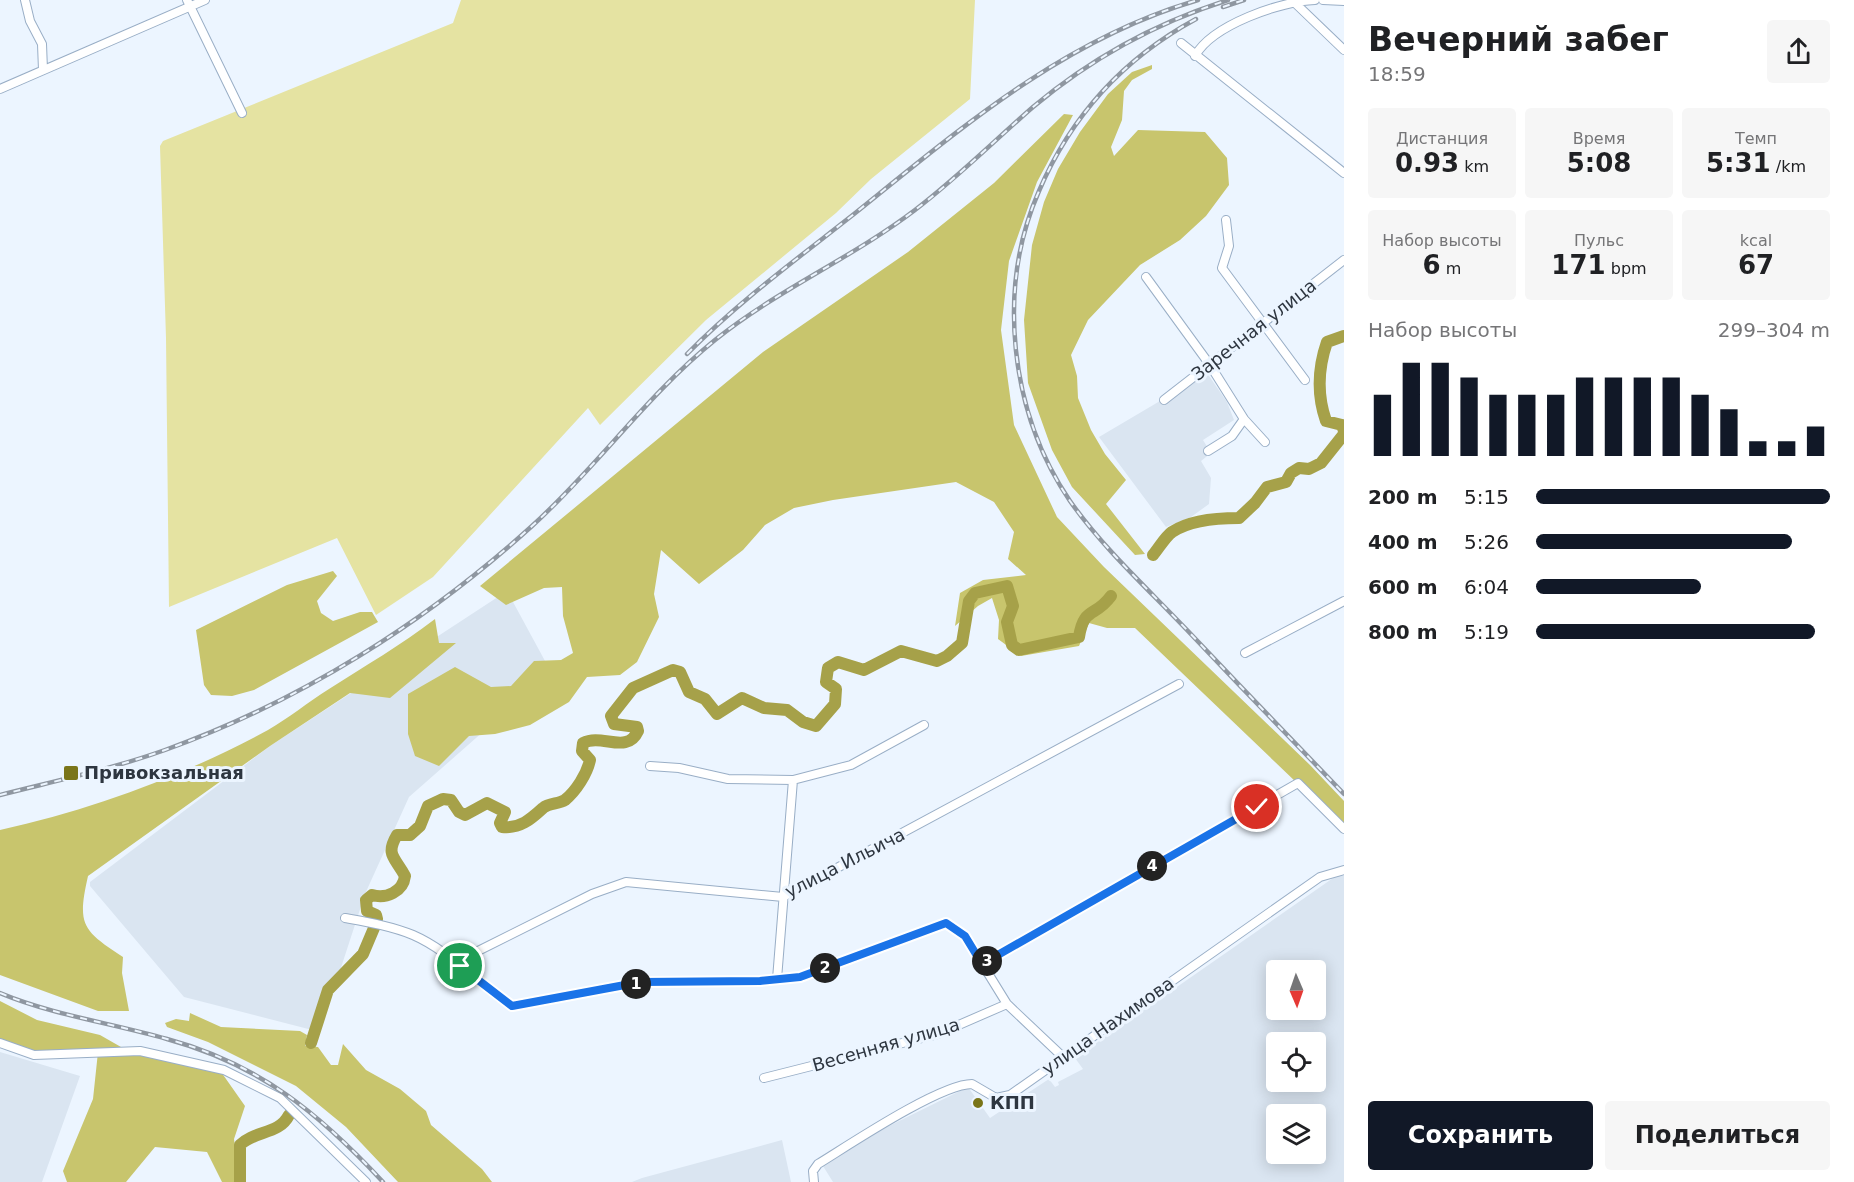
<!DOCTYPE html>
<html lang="ru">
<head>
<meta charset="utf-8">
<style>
	body { margin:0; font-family:"DejaVu Sans",sans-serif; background:#f6f6f6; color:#202124; height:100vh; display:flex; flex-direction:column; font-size:22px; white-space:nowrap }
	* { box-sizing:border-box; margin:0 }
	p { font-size:20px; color:#757577 }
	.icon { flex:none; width:33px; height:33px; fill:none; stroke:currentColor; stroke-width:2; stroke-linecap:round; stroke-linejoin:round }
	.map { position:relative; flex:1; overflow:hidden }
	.details { display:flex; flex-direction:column; background:#fff; width:510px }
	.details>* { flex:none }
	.needle { width:39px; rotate:178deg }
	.controls { position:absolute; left:1266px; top:960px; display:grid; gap:12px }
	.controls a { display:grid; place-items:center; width:60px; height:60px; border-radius:6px; background:#fff; box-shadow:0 3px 15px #0003; font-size:30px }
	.pin { position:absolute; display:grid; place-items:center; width:51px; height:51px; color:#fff; margin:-26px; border:3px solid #fff; border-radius:50%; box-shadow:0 2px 6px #0007 }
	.km { position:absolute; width:30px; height:30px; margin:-15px; border-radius:50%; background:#222; color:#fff; font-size:16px; line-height:30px; text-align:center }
	.round { display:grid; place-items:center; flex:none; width:63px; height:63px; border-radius:6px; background:#f6f6f6 }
	.headline { display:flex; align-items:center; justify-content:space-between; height:102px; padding:0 24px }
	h1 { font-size:33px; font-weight:600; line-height:45px }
	.metrics { display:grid; grid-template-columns:repeat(3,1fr); gap:9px; height:102px; padding:6px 24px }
	.metrics div { display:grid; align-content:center; border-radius:6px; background:#f6f6f6; text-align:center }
	.metrics b { font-size:26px; font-weight:600 }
	.metrics small { font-size:16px; font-weight:400 }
	.metrics p { font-size:16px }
	.chart { height:168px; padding:12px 24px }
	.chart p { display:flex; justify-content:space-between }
	.chart svg { width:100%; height:108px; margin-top:6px; stroke:#111827; stroke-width:6 }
	.button { display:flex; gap:12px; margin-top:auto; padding:12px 24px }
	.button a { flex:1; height:69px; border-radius:6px; background:#111827; color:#fff; font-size:24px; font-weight:600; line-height:69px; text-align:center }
	.button a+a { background:#f6f6f6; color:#202124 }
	ul { padding:0 24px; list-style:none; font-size:20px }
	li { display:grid; grid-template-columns:96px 72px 1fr; align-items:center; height:45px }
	li i { height:15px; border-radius:8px; background:#111827 }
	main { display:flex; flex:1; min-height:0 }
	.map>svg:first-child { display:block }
</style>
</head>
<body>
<main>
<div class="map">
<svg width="1344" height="1182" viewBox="0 0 1344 1182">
	<rect width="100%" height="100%" fill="#ecf5ff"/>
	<path fill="#dae5f1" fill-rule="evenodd" d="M 1207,373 L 1227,402 L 1234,420 L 1203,440 L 1211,453 L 1201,461 L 1211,478 L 1209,504 L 1191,517 L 1166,527 L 1099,437 L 1160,401 L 1164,405 Z
		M 507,591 L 551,672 L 409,797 L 365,894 L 320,1032 L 184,997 L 90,886 L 90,882 L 270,746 Z
		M 1336,876 L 1344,876 L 1344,1182 L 833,1182 L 823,1166 L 887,1127 L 968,1087 L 990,1118 L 1049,1079 L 1055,1087 L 1059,1085 L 1058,1082 L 1083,1069 L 1075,1058 ZM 1276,970 L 1316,970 L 1316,1010 L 1276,1010 ZM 1276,1042 L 1316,1042 L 1316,1082 L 1276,1082 ZM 1276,1114 L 1316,1114 L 1316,1154 L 1276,1154 Z
		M 0,1052 L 80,1076 L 42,1182 L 0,1182 Z
		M 782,1140 L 791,1182 L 632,1182 L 642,1178 Z"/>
	<path fill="#e5e3a2" d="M 461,0 L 975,0 L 970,99 L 871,179 L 836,213 L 706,320 L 600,425 L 588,408 L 433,577 L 376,615 L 337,538 L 169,607 L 166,338 L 160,146 L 163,141 L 453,23 Z"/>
	<path fill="#c8c56d" d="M 1152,65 L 1152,69 L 1132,80 L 1124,91 L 1122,120 L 1111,147 L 1114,156 L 1138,130 L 1205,132 L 1227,158 L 1229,185 L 1206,216 L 1180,240 L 1140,265 L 1088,320 L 1071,355 L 1077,376 L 1078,398 L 1091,430 L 1105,454 L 1126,480 L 1106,504 L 1145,554 L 1135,555 L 1072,487 L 1052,450 L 1028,383 L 1024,320 L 1032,245 L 1044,202 L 1058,169 L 1080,132 L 1108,94 L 1132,72 Z
		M 1064,114 L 1073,115 L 1037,182 L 1009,261 L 1001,330 L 1014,425 L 1057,517 L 1104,567 L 1310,765 L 1344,801 L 1344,828 L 1135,628 L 1107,628 L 1089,623 L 1079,646 L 1021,656 L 998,639 L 999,620 L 992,598 L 978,606 L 955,626 L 960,593 L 983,580 L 1026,575 L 1008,559 L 1014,532 L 994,502 L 956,482 L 833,500 L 794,508 L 765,525 L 743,550 L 699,584 L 661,550 L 654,594 L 659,617 L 637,662 L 620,675 L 587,677 L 569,702 L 530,725 L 495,734 L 469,736 L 439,766 L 415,756 L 408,734 L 408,694 L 455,667 L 491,687 L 511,686 L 534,661 L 561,660 L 573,653 L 563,616 L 562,587 L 544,588 L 506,605 L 480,586 L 763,352 L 908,252 L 994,183 Z
		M 333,571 L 337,576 L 317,601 L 321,613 L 333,621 L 360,612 L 372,612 L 378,622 L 254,690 L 232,696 L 211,695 L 204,685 L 196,630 L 287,585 Z
		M 435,619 L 439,643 L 456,643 L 390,698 L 350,693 L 270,746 L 88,876 C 77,925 82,930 123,957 L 122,973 L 129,1011 L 98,1011 L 0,975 L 0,830 C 94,809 183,776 268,730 C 289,718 308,702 329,689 C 365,666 401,645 435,619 Z
		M 0,1001 L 37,1020 L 100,1035 L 128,1051 L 219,1069 L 245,1106 L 234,1139 L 240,1182 L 222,1182 L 207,1152 L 155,1147 L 126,1182 L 67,1182 L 63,1171 L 93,1099 L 98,1052 L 34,1055 L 0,1043 Z
		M 190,1013 L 221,1027 L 300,1031 L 307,1035 L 305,1046 L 318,1047 L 331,1065 L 338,1065 L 343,1044 L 366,1070 L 400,1089 L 426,1111 L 431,1125 L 482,1169 L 492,1182 L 398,1182 L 346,1127 L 296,1086 L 208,1042 L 167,1027 L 165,1023 L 176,1019 L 189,1021 Z"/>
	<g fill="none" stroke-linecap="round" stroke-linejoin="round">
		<path stroke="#a6a149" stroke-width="12" d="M 1344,336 L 1327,342 C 1318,368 1317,395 1326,421 L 1342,425 L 1344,431
			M 1153,555 C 1159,548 1165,537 1172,532 C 1190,520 1219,518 1239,518 L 1255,503 L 1267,487 L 1286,482 L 1291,473 L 1299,468 L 1309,469 L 1321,463 L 1344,434
			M 377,919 L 376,915 L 367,911 L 366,900 L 372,895 C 386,899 403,892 405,876 C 395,857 385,855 397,835 L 410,835 L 420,826 L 428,806 L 443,799 L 451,800 L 459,812 L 465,815 L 487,803 L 505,812 L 500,823 L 502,827 C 520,829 531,819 543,808 C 549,803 559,804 565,800 C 576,791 587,774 590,760 L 582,751 L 583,743 C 602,733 627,755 638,731 L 637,727 L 614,724 L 611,716 L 633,688 L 673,670 L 680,672 L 689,692 L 705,699 L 717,714 L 742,698 L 764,708 L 787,710 L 803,722 L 816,726 L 835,704 L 836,689 L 826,682 L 828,668 L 838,662 L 864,670 L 901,651 L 937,661 L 947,656 L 962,643 L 969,601 L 975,593 L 1007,586 L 1013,606 L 1007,622 L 1012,645 L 1019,650 L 1079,637 C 1084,606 1095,618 1111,596
			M 311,1043 L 328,990 L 363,954 L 374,928
			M 240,1182 L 240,1145 C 255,1130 279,1135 289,1115"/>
		<g stroke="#99aec6" stroke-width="10">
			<path id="minor" d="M 25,0 L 30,21 L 42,44 L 43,70
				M 187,0 L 242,113
				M 1323,0 L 1344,1
				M 1294,2 L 1344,50
				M 1181,43 L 1344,173
				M 1195,56 C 1212,25 1281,1 1315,0
				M 0,89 L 205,0
				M 1226,220 L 1229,246 L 1222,268 L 1305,380
				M 1146,277 L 1210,365 L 1244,419 L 1265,442
				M 1164,400 L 1344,260
				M 1208,451 L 1232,436 L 1244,419
				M 1245,653 L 1344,601
				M 650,766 L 679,768 L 728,779 L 793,780 L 851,765 L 924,725
				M 345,918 C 367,922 391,926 413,935 C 450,951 478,984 512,1006 L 641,982 L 760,981 L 800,977 L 946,923 L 965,936 L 1007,1004 L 1064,1058
				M 982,964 L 1298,783 L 1344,829
				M 460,966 L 476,952 L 592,894 L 626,882 L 783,897 L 1179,684
				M 777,979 L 793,780
				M 0,1043 L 34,1055 L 140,1051 L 224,1070 L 280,1098 L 366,1182
				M 764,1078 L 938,1034 L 1007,1004
				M 814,1182 L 813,1171 L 818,1164 C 849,1145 940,1084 972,1084 L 996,1098 L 1010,1095 L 1320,877 L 1344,870"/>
		</g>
		<use href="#minor" stroke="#fff" stroke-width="8"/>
		<g stroke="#8f97a1" stroke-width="4.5">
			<path id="rail" d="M 1223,7 L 1244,0
				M 1196,19 C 1124,58 1071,116 1039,191 C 996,289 1010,413 1070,501 C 1103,548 1147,588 1187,630 C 1239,685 1292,740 1344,794
				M 687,354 C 738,302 797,259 854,214 C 961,128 1064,39 1198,0
				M 0,795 C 55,781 112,769 165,750 C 301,701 426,622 532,526 C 597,467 647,395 715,340 C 777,290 852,258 915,210 C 957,178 994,141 1033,107 C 1090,59 1158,22 1228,0
				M 0,993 C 53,1015 111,1023 167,1039 C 259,1064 319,1113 383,1182"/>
		</g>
		<use href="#rail" stroke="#ecf5ff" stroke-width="2" stroke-dasharray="7" stroke-linecap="butt"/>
	</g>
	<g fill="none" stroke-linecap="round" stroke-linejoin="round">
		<g stroke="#fff" stroke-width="12">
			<path id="route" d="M 460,966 L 512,1006 L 641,982 L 760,981 L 800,977 L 946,923 L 965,936 L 982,964 L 1257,807"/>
		</g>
		<use href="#route" stroke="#1a73e8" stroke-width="8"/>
	</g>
	<g fill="#7a7519" stroke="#ecf5ff" stroke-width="2">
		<rect x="63" y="765" width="16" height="16" rx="3"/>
		<circle cx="978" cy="1103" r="6"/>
	</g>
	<g text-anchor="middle" stroke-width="6" stroke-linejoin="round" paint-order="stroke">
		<g font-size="18" fill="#2e3640" stroke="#ecf5ff">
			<text transform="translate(1254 330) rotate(-38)" y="6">Заречная улица</text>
			<text transform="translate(845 863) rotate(-27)" y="6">улица Ильича</text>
			<text transform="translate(1108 1026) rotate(-35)" y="6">улица Нахимова</text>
			<text transform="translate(886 1045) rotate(-16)" y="6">Весенняя улица</text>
		</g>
		<g font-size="18" font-weight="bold" fill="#2e3640" stroke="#ecf5ff" text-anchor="start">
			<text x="84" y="779">Привокзальная</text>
			<text x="990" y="1109">КПП</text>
		</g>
	</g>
</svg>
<div class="controls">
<a><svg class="needle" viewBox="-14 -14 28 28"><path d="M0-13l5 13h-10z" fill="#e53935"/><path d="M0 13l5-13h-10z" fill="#757577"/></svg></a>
<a><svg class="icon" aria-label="locate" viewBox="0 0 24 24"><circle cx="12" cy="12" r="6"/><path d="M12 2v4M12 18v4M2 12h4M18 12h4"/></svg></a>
<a><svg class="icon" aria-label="layers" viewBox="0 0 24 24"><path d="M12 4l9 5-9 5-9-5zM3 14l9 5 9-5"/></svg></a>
</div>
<div class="pin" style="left:460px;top:966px;background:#1e9e55"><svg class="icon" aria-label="arrive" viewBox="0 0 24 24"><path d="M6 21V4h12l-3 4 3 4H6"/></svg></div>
<div class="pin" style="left:1257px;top:807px;background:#d93025"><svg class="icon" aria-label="check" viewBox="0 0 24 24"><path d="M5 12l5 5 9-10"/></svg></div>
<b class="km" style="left:636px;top:984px">1</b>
<b class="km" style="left:825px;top:968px">2</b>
<b class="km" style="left:987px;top:961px">3</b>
<b class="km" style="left:1152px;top:866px">4</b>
</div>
<section class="details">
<div class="headline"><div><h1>Вечерний забег</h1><p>18:59</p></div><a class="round"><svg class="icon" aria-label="share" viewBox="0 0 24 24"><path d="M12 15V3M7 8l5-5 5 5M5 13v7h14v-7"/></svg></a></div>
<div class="metrics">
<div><p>Дистанция</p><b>0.93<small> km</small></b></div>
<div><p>Время</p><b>5:08</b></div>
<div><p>Темп</p><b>5:31<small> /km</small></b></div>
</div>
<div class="metrics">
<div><p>Набор высоты</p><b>6<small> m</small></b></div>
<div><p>Пульс</p><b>171<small> bpm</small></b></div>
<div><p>kcal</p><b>67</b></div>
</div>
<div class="chart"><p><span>Набор высоты</span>299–304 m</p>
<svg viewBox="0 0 160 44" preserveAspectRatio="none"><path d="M5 44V19M15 44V6M25 44V6M35 44V12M45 44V19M55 44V19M65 44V19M75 44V12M85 44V12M95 44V12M105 44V12M115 44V19M125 44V25M135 44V38M145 44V38M155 44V32"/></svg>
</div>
<ul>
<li><b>200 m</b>5:15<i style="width:100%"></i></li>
<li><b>400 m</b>5:26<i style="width:87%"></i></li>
<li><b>600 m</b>6:04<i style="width:56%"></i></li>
<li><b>800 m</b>5:19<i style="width:95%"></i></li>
</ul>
<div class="button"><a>Сохранить</a><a>Поделиться</a></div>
</section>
</main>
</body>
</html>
